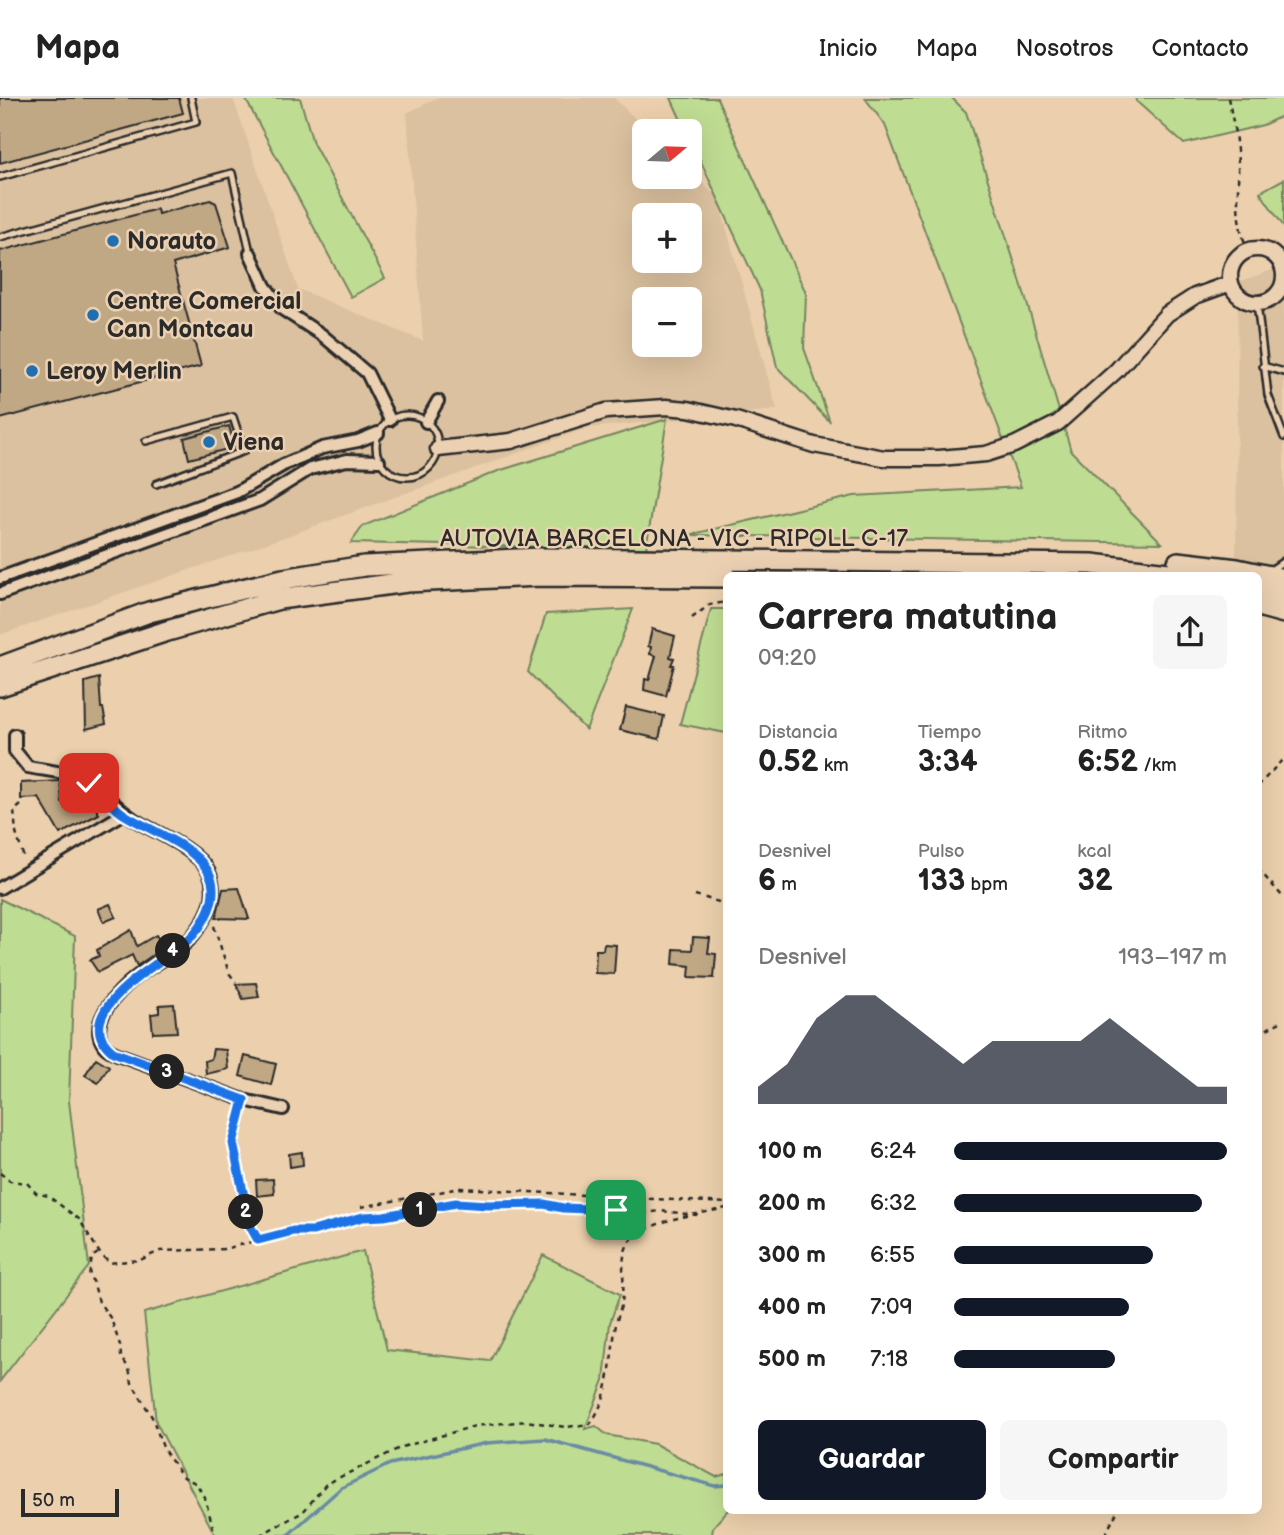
<!DOCTYPE html>
<html lang="es">
<head>
<meta charset="utf-8">
<style>
	body { margin:0; font-family:"Balsamiq Sans",sans-serif; background:#f6f6f6; color:#222; height:100vh; display:flex; flex-direction:column; font-size:26px; white-space:nowrap }
	* { box-sizing:border-box; margin:0 }
	p { font-size:23px; color:#767676 }
	.icon { flex:none; width:38px; height:38px; fill:none; stroke:currentColor; stroke-width:2; stroke-linecap:round; stroke-linejoin:round }
	.map { position:relative; flex:1; overflow:hidden }
	.panel { position:absolute; left:723px; top:474px; width:539px; height:942px; display:flex; flex-direction:column; background:#fff; border-radius:10px; box-shadow:0 7px 28px #0002 }
	.panel>* { flex:none }
	.needle { width:46px; rotate:71deg }
	.fabs { position:absolute; left:632px; top:21px; display:grid; gap:14px }
	.fabs a { display:grid; place-items:center; width:70px; height:70px; border-radius:10px; background:#fff; box-shadow:0 7px 28px #0002; font-size:35px }
	.scale { position:absolute; left:21px; bottom:18px; width:98px; box-sizing:border-box; padding-left:7px; border:4px solid #2b2b2b; border-top:0; font-size:19px; line-height:24px; white-space:nowrap; color:#2b2b2b; -webkit-text-stroke:5px #ebd0b2; paint-order:stroke }
	.pin { position:absolute; display:grid; place-items:center; width:60px; height:60px; color:#fff; margin:-30px; border-radius:14px; box-shadow:0 4px 10px #0006 }
	.km { position:absolute; width:35px; height:35px; margin:-18px; border-radius:50%; background:#222; color:#fff; font-size:19px; line-height:35px; text-align:center }
	.round { display:grid; place-items:center; flex:none; width:74px; height:74px; border-radius:10px; background:#f6f6f6 }
	.head { display:flex; align-items:center; justify-content:space-between; height:119px; padding:0 35px }
	h1 { font-size:38px; font-weight:700; line-height:52px }
	.stats { display:grid; grid-template-columns:repeat(3,1fr); gap:10px; height:119px; padding:7px 35px }
	.stats div { display:grid; align-content:center }
	.stats b { font-size:30px; font-weight:700 }
	.stats small { font-size:19px; font-weight:400 }
	.stats p { font-size:19px }
	.chart { height:196px; padding:14px 35px }
	.chart p { display:flex; justify-content:space-between }
	.chart svg { width:100%; height:126px; margin-top:7px; fill:#111827; opacity:.7 }
	.primary-button { display:flex; gap:14px; margin-top:auto; padding:14px 35px }
	.primary-button a { flex:1; height:80px; border-radius:10px; background:#111827; color:#fff; font-size:28px; font-weight:700; line-height:80px; text-align:center }
	.primary-button a+a { background:#f6f6f6; color:#222 }
	ul { padding:0 35px; list-style:none; font-size:23px }
	li { display:grid; grid-template-columns:112px 84px 1fr; align-items:center; height:52px }
	li i { height:18px; border-radius:9px; background:#111827 }
	header { display:flex; align-items:center; gap:42px; box-sizing:border-box; height:98px; padding:0 35px; background:#fff; border-bottom:2px solid #e0e0e0 }
	header strong { font-size:33px }
	nav { display:flex; gap:38px; margin-inline-start:auto; font-size:24px }
	.map>svg:first-child { display:block }
</style>
</head>
<body>
<header>
<strong>Mapa</strong>
<nav><a>Inicio</a><a>Mapa</a><a>Nosotros</a><a>Contacto</a></nav>
</header>
<div class="map">
<svg width="1284" height="1437" viewBox="0 0 1284 1437">
	<rect width="100%" height="100%" fill="#ecd0ad"/>
	<filter id="ink" filterUnits="userSpaceOnUse"><feTurbulence type="fractalNoise" baseFrequency=".0143" numOctaves="2"/><feDisplacementMap in="SourceGraphic" scale="14" xChannelSelector="R" yChannelSelector="G"/><feConvolveMatrix kernelMatrix="1 2 1 2 8 2 1 2 1" color-interpolation-filters="sRGB"/></filter>
	<g filter="url(#ink)">
		<path fill="#dbc19f" fill-rule="evenodd" d="M 0,0 L 233,0 L 298,191 L 423,243 L 407,15 L 437,0 L 614,0 L 648,33 L 644,33 L 644,79 L 690,79 L 690,73 L 718,100 L 777,312 L 587,330 L 276,442 L 0,537 ZM 644,117 L 690,117 L 690,163 L 644,163 ZM 644,201 L 690,201 L 690,247 L 644,247 Z
			M 1272,172 L 1284,172 L 1284,474 L 1236,459 L 1238,184 Z"/>
		<path fill="#bfdc93" stroke="#75845f" stroke-width="2" d="M 245,0 L 300,0 L 313,45 L 385,180 L 351,199 Z
			M 671,0 L 717,0 L 806,195 L 804,250 L 830,324 L 777,269 L 760,192 L 690,40 L 690,33 L 686,33 Z
			M 865,0 L 952,0 L 966,14 L 1021,185 L 1071,353 L 1162,445 L 689,437 L 854,398 L 1021,389 L 885,27 Z
			M 1137,0 L 1284,0 L 1284,17 L 1263,27 L 1184,46 L 1136,3 Z
			M 1284,81 L 1284,129 L 1260,94 Z
			M 667,321 L 646,451 L 351,445 L 363,428 L 498,373 Z
			M 633,511 L 586,632 L 528,574 L 546,516 Z
			M 711,511 L 726,511 L 726,635 L 680,626 Z
			M 0,801 L 75,838 L 69,1003 L 89,1168 L 0,1283 Z
			M 363,1153 L 387,1252 L 490,1263 L 543,1157 L 620,1196 L 610,1225 L 604,1282 L 585,1331 L 596,1328 L 607,1337 L 655,1346 L 716,1379 L 726,1376 L 728,1412 L 713,1429 L 712,1437 L 215,1437 L 156,1324 L 144,1215 Z"/>
		<g fill="none" stroke-linecap="round" stroke-linejoin="round">
			<path stroke="#6a8ca3" stroke-width="3.5" d="M 288,1437 L 341,1390 L 390,1366 L 487,1345 L 545,1341 L 715,1388 L 726,1387"/>
		</g>
		<path fill="#c0a885" stroke="#2b2b2b" stroke-width="2" d="M 0,0 L 179,0 L 183,15 L 0,65 Z
			M 210,102 L 216,105 L 230,149 L 173,166 L 201,268 L 0,321 L 0,153 L 157,111 L 158,116 Z
			M 229,328 L 235,349 L 189,361 L 184,340 Z
			M 652,531 L 675,538 L 670,559 L 674,560 L 671,567 L 674,567 L 666,598 L 644,592 L 645,581 L 649,582 L 656,558 L 650,556 L 651,549 L 648,548 Z
			M 99,580 L 101,610 L 103,610 L 106,626 L 86,631 L 85,584 Z
			M 626,609 L 664,618 L 659,641 L 620,632 Z
			M 60,683 L 62,704 L 74,696 L 81,709 L 92,703 L 99,716 L 60,736 L 39,700 L 21,701 L 21,685 Z
			M 239,790 L 249,821 L 216,820 L 223,791 Z
			M 110,806 L 116,819 L 104,824 L 98,811 Z
			M 131,832 L 137,848 L 156,837 L 164,849 L 137,868 L 132,857 L 98,874 L 90,862 L 99,858 L 97,852 Z
			M 693,839 L 710,840 L 708,855 L 716,856 L 714,880 L 689,879 L 690,868 L 673,866 L 674,851 L 692,852 Z
			M 604,846 L 616,847 L 614,876 L 595,875 L 596,852 L 603,852 Z
			M 256,885 L 259,899 L 243,901 L 236,886 Z
			M 174,906 L 177,934 L 153,935 L 151,916 L 159,915 L 159,907 Z
			M 213,951 L 226,952 L 228,971 L 206,976 L 205,963 L 211,961 Z
			M 245,958 L 276,966 L 271,987 L 240,978 Z
			M 96,960 L 109,968 L 98,985 L 85,977 Z
			M 302,1054 L 303,1067 L 290,1069 L 289,1056 Z
			M 273,1081 L 274,1096 L 257,1098 L 256,1082 Z"/>
		<g fill="none" stroke-linecap="round" stroke-linejoin="round">
			<g stroke="#2b2b2b" stroke-width="10">
				<path id="lane" d="M 0,79 L 196,24 L 191,0
					M 0,139 L 232,75 L 250,154
					M 1257,205 L 1268,297 L 1284,339
					M 1263,268 L 1284,274
					M376 348a31 31 0 1 1 62 0a31 31 0 1 1-62 0Z
					M 146,343 L 233,319 L 244,353 L 156,386
					M 1269,473 L 1284,463"/>
			</g>
			<g stroke="#2b2b2b" stroke-width="16">
				<path id="street" d="M 250,155 L 265,188 L 282,211 L 322,237 L 367,275 L 390,322
					M 426,324 L 438,303
					M 0,480 L 237,394 L 285,366 L 322,350 L 358,343 L 378,335
					M 0,496 L 260,402 L 310,371 L 347,362 L 379,363
					M 15,637 L 15,653 L 28,669 C 48,673 72,674 90,685 C 108,697 118,713 140,725 C 160,736 198,753 209,774 C 220,799 205,824 189,842 C 174,857 153,866 136,879 C 120,892 88,922 103,946 C 107,953 118,956 126,959 L 244,1002 L 283,1011
					M 0,790 L 123,716"/>
			</g>
			<g stroke="#2b2b2b" stroke-width="19">
				<path id="secondary" d="M1230 178a27 27 0 1 1 54 0a27 27 0 1 1-54 0Z
					M 438,351 L 511,343 L 606,313 L 666,309 L 688,311 L 736,322 L 814,347 L 884,360 L 939,360 L 986,356 L 1014,347 L 1058,325 L 1116,273 L 1167,216 L 1195,198 L 1231,185"/>
			</g>
			<g stroke="#2b2b2b" stroke-width="24">
				<path id="highway" d="M 1178,464 L 1237,471 L 1284,481
					M 1258,491 L 1284,498
					M 1258,508 L 1284,515
					M 0,569 L 149,514 L 283,481 L 364,468 L 541,460 L 1092,466 L 1194,478
					M 0,588 L 164,534 L 279,501 L 407,484 L 541,478 L 726,479"/>
			</g>
			<path stroke="#2b2b2b" stroke-width="2.5" stroke-dasharray="5 5" stroke-linecap="butt" d="M 1228,0 C 1233,21 1237,44 1238,66 C 1239,95 1234,127 1249,153
				M 692,520 L 709,507 L 726,504
				M 1258,688 L 1284,660
				M 21,707 L 14,713 L 16,735 L 24,760
				M 1258,771 L 1284,800
				M 695,797 L 726,806
				M 214,828 L 229,875 L 236,884
				M 1258,936 L 1284,922
				M 242,1012 L 233,1045 L 249,1128 L 258,1142
				M 0,1075 L 10,1083 L 27,1085 L 36,1095 L 48,1098 L 79,1121 L 99,1154 L 109,1165 L 140,1162 L 160,1153 L 224,1151 L 293,1133 L 313,1133 L 363,1119 L 384,1118 L 456,1105 L 488,1107 L 544,1106 L 563,1109 L 634,1112 L 644,1115 L 661,1113 L 697,1117
				M 361,1109 L 460,1090 L 726,1105
				M 98,1155 L 92,1159 L 89,1179 L 93,1183 L 99,1204 L 111,1221 L 120,1247 L 121,1258 L 129,1271 L 132,1285 L 152,1319 L 164,1352 L 182,1378 L 197,1386 L 200,1392 L 205,1400 L 215,1437
				M 260,1437 L 303,1414 L 326,1386 L 402,1349 L 475,1328 L 526,1323 L 566,1329 L 590,1326 C 610,1299 610,1266 615,1233 C 616,1221 622,1209 623,1196 C 625,1179 618,1152 634,1139 C 658,1120 697,1117 726,1110
				M 1105,1437 L 1118,1412"/>
			<use href="#lane" stroke="#ebd0b2" stroke-width="5"/>
			<use href="#street" stroke="#ebd0b2" stroke-width="10"/>
			<use href="#secondary" stroke="#ebd0b2" stroke-width="14"/>
			<use href="#highway" stroke="#ebd0b2" stroke-width="19"/>
		</g>
	</g>
	<g fill="none" stroke-linecap="round" stroke-linejoin="round" filter="url(#ink)">
		<g stroke="#fff" stroke-width="14">
			<path id="route" d="M 89,685 C 101,695 112,709 125,717 C 149,732 193,747 208,773 C 222,797 204,828 186,844 C 163,865 64,914 113,954 L 244,1002 L 233,1045 L 250,1128 L 258,1142 L 293,1133 L 313,1133 L 363,1119 L 384,1118 L 456,1105 L 488,1107 L 544,1106 L 563,1110 L 616,1112"/>
		</g>
		<use href="#route" stroke="#1a73e8" stroke-width="9"/>
	</g>
	<g fill="#1f6fb2" stroke="#ebd0b2" stroke-width="2.5">
		<circle cx="113" cy="143" r="7"/>
		<circle cx="93" cy="217" r="7"/>
		<circle cx="32" cy="273" r="7"/>
		<circle cx="209" cy="344" r="7"/>
	</g>
	<g text-anchor="middle" stroke-width="5" stroke-linejoin="round" paint-order="stroke">
		<g font-size="24" font-weight="bold" fill="#2b2b2b" stroke="#ebd0b2" text-anchor="start">
			<text x="127" y="151">Norauto</text>
			<text x="107" y="211">Centre Comercial<tspan x="107" dy="28">Can Montcau</tspan></text>
			<text x="46" y="281">Leroy Merlin</text>
			<text x="223" y="352">Viena</text>
		</g>
		<g font-size="24" fill="#2b2b2b" stroke="#ebd0b2">
			<text x="674" y="448">AUTOVIA BARCELONA - VIC - RIPOLL C-17</text>
		</g>
	</g>
</svg>
<div class="fabs">
<a><svg class="needle" viewBox="-14 -14 28 28"><path d="M0-13l5 13h-10z" fill="#e53935"/><path d="M0 13l5-13h-10z" fill="#767676"/></svg></a>
<a>+</a>
<a>−</a>
</div>
<div class="scale">50 m</div>
<div class="pin" style="left:616px;top:1112px;background:#1e9e55"><svg class="icon" aria-label="arrive" viewBox="0 0 24 24"><path d="M6 21V4h12l-3 4 3 4H6"/></svg></div>
<div class="pin" style="left:89px;top:685px;background:#d93025"><svg class="icon" aria-label="check" viewBox="0 0 24 24"><path d="M5 12l5 5 9-10"/></svg></div>
<b class="km" style="left:420px;top:1112px">1</b>
<b class="km" style="left:246px;top:1114px">2</b>
<b class="km" style="left:167px;top:974px">3</b>
<b class="km" style="left:173px;top:853px">4</b>
<section class="panel">
<div class="head"><div><h1>Carrera matutina</h1><p>09:20</p></div><a class="round"><svg class="icon" aria-label="share" viewBox="0 0 24 24"><path d="M12 15V3M7 8l5-5 5 5M5 13v7h14v-7"/></svg></a></div>
<div class="stats">
<div><p>Distancia</p><b>0.52<small> km</small></b></div>
<div><p>Tiempo</p><b>3:34</b></div>
<div><p>Ritmo</p><b>6:52<small> /km</small></b></div>
</div>
<div class="stats">
<div><p>Desnivel</p><b>6<small> m</small></b></div>
<div><p>Pulso</p><b>133<small> bpm</small></b></div>
<div><p>kcal</p><b>32</b></div>
</div>
<div class="chart"><p><span>Desnivel</span>193–197 m</p>
<svg viewBox="0 0 160 44" preserveAspectRatio="none"><path d="M0 44V38L10 30L20 14L30 6L40 6L50 14L60 22L70 30L80 22L90 22L100 22L110 22L120 14L130 22L140 30L150 38L160 38V44z"/></svg>
</div>
<ul>
<li><b>100 m</b>6:24<i style="width:100%"></i></li>
<li><b>200 m</b>6:32<i style="width:91%"></i></li>
<li><b>300 m</b>6:55<i style="width:73%"></i></li>
<li><b>400 m</b>7:09<i style="width:64%"></i></li>
<li><b>500 m</b>7:18<i style="width:59%"></i></li>
</ul>
<div class="primary-button"><a>Guardar</a><a>Compartir</a></div>
</section>
</div>
</body>
</html>
